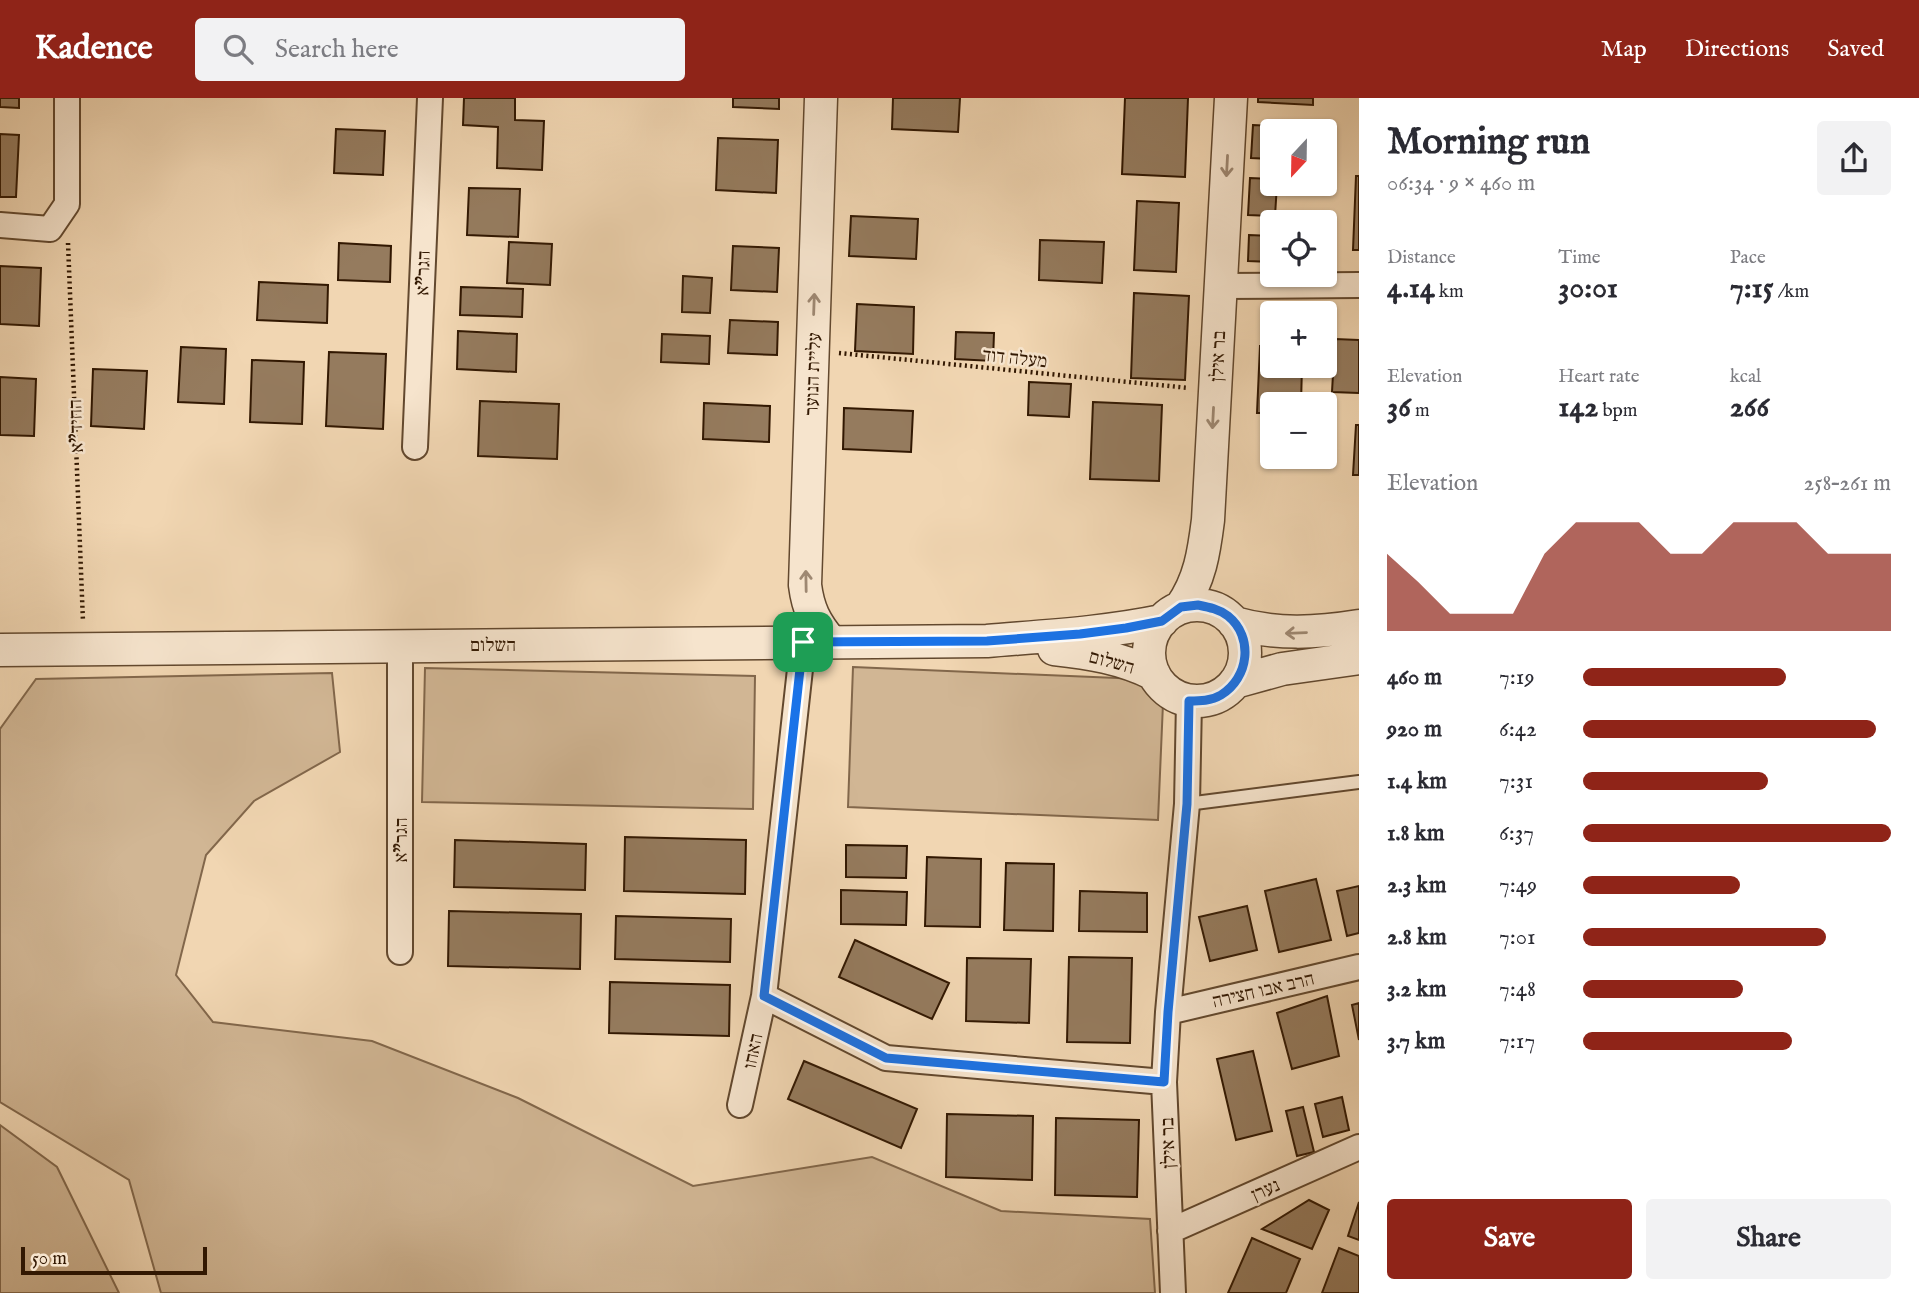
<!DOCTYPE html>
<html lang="en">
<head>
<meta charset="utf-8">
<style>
	body { margin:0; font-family:"IM FELL English","Frank Ruhl Libre",serif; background:#f2f2f3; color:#2b2b33; height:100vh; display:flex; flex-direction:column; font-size:26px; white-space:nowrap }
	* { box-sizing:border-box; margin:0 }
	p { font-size:23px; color:#7c7c81 }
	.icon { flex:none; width:38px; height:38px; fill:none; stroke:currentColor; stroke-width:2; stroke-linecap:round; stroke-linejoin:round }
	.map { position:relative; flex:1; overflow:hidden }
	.panel { display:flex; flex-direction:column; background:#fff; width:560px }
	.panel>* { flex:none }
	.needle { width:46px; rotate:202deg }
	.tools { position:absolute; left:1260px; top:21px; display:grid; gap:14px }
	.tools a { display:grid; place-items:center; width:77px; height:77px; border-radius:7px; background:#fff; box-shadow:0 2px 5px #0004; font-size:35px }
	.scale { position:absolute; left:21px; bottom:18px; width:186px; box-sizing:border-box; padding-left:7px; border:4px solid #321802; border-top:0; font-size:19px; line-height:24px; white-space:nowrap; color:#321802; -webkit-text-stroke:5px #f6e4cd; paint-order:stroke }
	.pin { position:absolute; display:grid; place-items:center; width:60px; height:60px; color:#fff; margin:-30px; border-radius:14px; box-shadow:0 4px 10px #0006 }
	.round { display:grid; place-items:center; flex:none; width:74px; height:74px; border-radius:7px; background:#f2f2f3 }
	.headline { display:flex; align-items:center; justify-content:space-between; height:119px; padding:0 28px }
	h1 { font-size:38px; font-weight:800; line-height:52px }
	.figures { display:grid; grid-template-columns:repeat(3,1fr); gap:10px; height:119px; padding:7px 28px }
	.figures div { display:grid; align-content:center }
	.figures b { font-size:30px; font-weight:800 }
	.figures small { font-size:19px; font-weight:400 }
	.figures p { font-size:19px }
	.chart { height:196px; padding:14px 28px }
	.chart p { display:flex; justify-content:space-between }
	.chart svg { width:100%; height:126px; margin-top:7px; fill:#8f2418; opacity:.7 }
	.action { display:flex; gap:14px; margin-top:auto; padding:14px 28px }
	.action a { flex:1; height:80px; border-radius:7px; background:#8f2418; color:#fff; font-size:28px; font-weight:800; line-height:80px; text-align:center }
	.action a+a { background:#f2f2f3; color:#2b2b33 }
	ul { padding:0 28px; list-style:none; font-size:23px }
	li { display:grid; grid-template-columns:112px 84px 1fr; align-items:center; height:52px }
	li i { height:18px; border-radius:9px; background:#8f2418 }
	header { display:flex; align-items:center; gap:42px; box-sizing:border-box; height:98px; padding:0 35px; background:#8f2418; color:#fff }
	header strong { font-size:33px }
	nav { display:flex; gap:38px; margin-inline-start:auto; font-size:24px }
	.search { width:490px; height:63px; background:#f2f2f3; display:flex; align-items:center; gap:18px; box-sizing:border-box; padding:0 24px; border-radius:7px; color:#7c7c81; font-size:26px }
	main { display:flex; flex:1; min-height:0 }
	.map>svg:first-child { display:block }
</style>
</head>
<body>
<header>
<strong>Kadence</strong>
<div class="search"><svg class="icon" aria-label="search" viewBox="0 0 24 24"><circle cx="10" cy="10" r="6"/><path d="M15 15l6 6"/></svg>Search here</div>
<nav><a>Map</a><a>Directions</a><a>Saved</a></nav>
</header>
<main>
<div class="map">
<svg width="1359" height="1195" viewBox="0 0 1359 1195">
	<rect width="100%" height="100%" fill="#f1d6b2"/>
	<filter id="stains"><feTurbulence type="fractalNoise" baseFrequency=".00286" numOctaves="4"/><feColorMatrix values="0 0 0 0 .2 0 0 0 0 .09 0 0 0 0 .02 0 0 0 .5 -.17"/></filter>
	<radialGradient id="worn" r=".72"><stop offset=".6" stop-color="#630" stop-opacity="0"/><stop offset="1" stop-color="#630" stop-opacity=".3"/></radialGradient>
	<path fill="#d1b694" stroke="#82674b" stroke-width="2" d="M 853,569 L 1164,582 L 1158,722 L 848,709 Z
		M 425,570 L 755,578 L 753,711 L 422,704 Z
		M 332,575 L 340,654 L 254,703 L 206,757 L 176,877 L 213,924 L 372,943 L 518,1000 L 693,1088 L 872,1059 L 1001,1113 L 1150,1121 L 1155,1195 L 161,1195 L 129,1082 L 0,1004 L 0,631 L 36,581 Z
		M 0,1027 L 57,1069 L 119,1195 L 0,1195 Z"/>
	<path fill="#957b5e" stroke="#321802" stroke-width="2" d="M 0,0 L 19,0 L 19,10 L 0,9 Z
		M 464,0 L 515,0 L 515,22 L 544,23 L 542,72 L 497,70 L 498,29 L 463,27 Z
		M 733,0 L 779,0 L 779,11 L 733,9 Z
		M 893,0 L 960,0 L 958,34 L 892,31 Z
		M 1125,0 L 1188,0 L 1185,79 L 1122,76 Z
		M 1258,0 L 1313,0 L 1313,7 L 1258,4 Z
		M 1253,27 L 1315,30 L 1315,33 L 1272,33 L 1272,61 L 1251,60 Z
		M 336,31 L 385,33 L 383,77 L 334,75 Z
		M 0,36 L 19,37 L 16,99 L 0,99 Z
		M 718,40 L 778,42 L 776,95 L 716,92 Z
		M 1356,78 L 1359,78 L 1359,152 L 1353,152 Z
		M 1250,80 L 1272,81 L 1272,86 L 1277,86 L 1275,118 L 1248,117 Z
		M 469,90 L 520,91 L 518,139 L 467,137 Z
		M 1137,103 L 1179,105 L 1176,174 L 1134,172 Z
		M 851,118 L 918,121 L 916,161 L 849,158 Z
		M 1249,137 L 1272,138 L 1272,164 L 1248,163 Z
		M 1040,142 L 1104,144 L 1102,185 L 1039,182 Z
		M 509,144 L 552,146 L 550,187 L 507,185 Z
		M 339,145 L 391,148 L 390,184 L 338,182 Z
		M 733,148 L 779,150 L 777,194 L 731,192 Z
		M 0,168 L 41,170 L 39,228 L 0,226 Z
		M 683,178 L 712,180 L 710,215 L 682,214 Z
		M 259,184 L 328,187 L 327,225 L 257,222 Z
		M 461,189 L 523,191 L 522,219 L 460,217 Z
		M 1134,195 L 1189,198 L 1185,282 L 1131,280 Z
		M 857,206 L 914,209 L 913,256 L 855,253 Z
		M 730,222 L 778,224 L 777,257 L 728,255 Z
		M 458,233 L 517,236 L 516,274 L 457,271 Z
		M 956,234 L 994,235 L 993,263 L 955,261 Z
		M 662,236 L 710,238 L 709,266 L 661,264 Z
		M 1335,241 L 1359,242 L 1359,295 L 1332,294 Z
		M 1260,248 L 1272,248 L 1272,268 L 1302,268 L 1301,306 L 1272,306 L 1272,315 L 1257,315 Z
		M 181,249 L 226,251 L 224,306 L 178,304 Z
		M 329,254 L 386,256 L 383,331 L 326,328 Z
		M 252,262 L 304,264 L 302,326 L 250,324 Z
		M 93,271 L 147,273 L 144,331 L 91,328 Z
		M 0,279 L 36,281 L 34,338 L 0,337 Z
		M 1029,284 L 1071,286 L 1069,319 L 1028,317 Z
		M 480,303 L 559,306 L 557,361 L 478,358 Z
		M 1093,304 L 1162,307 L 1159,383 L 1090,381 Z
		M 704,305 L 770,308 L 769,344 L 703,341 Z
		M 844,310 L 913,313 L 911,354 L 843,351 Z
		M 1356,327 L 1359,327 L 1359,377 L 1353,377 Z
		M 625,739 L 746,742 L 745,796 L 624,793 Z
		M 455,742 L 586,746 L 585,792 L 454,789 Z
		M 846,747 L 907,748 L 906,780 L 846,779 Z
		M 927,759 L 981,761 L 980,829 L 925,828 Z
		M 1006,765 L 1054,766 L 1053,833 L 1004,832 Z
		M 1316,781 L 1331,842 L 1279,854 L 1265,793 Z
		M 1359,788 L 1359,835 L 1347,838 L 1337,793 Z
		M 841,792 L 907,794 L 906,827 L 841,826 Z
		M 1080,793 L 1147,795 L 1147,834 L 1079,833 Z
		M 1247,808 L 1257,852 L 1210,863 L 1199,819 Z
		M 449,813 L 581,816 L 580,871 L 448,868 Z
		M 616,818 L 731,821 L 730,864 L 615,861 Z
		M 855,842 L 949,885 L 932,921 L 839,879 Z
		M 1069,859 L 1132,860 L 1130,945 L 1067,944 Z
		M 967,860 L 1031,861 L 1029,925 L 966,923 Z
		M 610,884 L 730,887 L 729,938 L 609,935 Z
		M 1327,898 L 1339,958 L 1292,971 L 1277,915 Z
		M 1359,905 L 1359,942 L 1352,907 Z
		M 1253,953 L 1272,1033 L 1236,1042 L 1217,961 Z
		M 804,963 L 917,1011 L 901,1050 L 788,1001 Z
		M 1342,999 L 1349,1032 L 1323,1039 L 1315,1006 Z
		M 1303,1009 L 1314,1054 L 1297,1058 L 1286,1013 Z
		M 947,1016 L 1033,1018 L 1032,1082 L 946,1079 Z
		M 1056,1020 L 1139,1022 L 1137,1099 L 1055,1097 Z
		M 1309,1102 L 1329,1112 L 1312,1151 L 1262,1131 Z
		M 1359,1104 L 1359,1142 L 1348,1138 Z
		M 1252,1140 L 1300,1161 L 1286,1195 L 1228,1195 Z
		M 1339,1150 L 1359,1158 L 1359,1195 L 1322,1195 Z"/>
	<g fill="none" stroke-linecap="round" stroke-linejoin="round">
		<g stroke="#62482e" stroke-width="16">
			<path id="service" d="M 1187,706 L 1359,684"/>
		</g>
		<g stroke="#62482e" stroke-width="28">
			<path id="minor" d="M 0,127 L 50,131 L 67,106 L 67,0
				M 1220,188 L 1359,187
				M 415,349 L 430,0
				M 400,854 L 400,547
				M 764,898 L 886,960 L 1164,984
				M 1168,914 L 1359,869
				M 740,1007 L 764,898 L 803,544
				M 1170,1133 L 1359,1049
				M 1173,1195 L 1164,984 L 1168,914 L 1187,706 L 1189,603"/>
		</g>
		<g stroke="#62482e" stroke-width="35">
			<path id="tertiary" d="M 821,0 L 805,487 C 808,511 815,525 831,544
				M1149 555a48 48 0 1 1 96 0a48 48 0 1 1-96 0Z
				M 1181,509 C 1200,482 1204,454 1208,422 L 1231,0
				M 1234,525 C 1276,537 1316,535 1359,528
				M 1054,551 C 1090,555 1121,560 1154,576
				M 0,552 L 987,543 C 1046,538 1104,535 1162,523
				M 1235,584 L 1282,571 L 1359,560"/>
		</g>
		<path stroke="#321802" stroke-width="4.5" stroke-dasharray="2 3.5" stroke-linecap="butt" d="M 68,145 L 83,524
			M 839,255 L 1189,290"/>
		<use href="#service" stroke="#f6e4cd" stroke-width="12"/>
		<use href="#minor" stroke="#f6e4cd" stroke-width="24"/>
		<use href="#tertiary" stroke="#f6e4cd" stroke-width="32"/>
	</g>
	<defs><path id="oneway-shaft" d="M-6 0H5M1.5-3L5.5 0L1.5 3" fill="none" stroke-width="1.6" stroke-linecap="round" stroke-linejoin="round" transform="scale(1.75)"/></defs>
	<g stroke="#9e8872">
		<use href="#oneway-shaft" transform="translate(1227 68) rotate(93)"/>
		<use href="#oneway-shaft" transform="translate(814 206) rotate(-88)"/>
		<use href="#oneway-shaft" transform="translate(1213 320) rotate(93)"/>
		<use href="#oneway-shaft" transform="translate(806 483) rotate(-91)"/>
		<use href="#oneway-shaft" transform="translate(1296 535) rotate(178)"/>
	</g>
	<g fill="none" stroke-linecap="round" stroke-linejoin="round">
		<g stroke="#fff" stroke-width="14">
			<path id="route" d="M 1198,507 C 1208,509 1219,511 1228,518 C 1254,539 1249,580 1221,597 C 1211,603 1200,603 1189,603 L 1187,706 L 1168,914 L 1164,984 L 886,960 L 764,898 L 803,544 L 987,543 L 1080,536 L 1126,530 L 1162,523 L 1181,509 Z"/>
		</g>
		<use href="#route" stroke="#1a73e8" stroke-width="9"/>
	</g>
	<g text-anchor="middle" stroke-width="5" stroke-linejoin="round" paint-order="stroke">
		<g font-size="19" fill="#321802" stroke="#f6e4cd">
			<text transform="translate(422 175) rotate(-88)" y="7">הגר"א</text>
			<text transform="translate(1217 258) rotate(-87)" y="7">בר אילן</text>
			<text transform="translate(1015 259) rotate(6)" y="7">מעלה דוד</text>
			<text transform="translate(812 276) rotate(-88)" y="7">עליית הנוער</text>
			<text transform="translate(75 328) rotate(-92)" y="7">החיד"א</text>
			<text x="493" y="553">השלום</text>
			<text transform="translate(1112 563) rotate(15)" y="7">השלום</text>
			<text transform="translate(400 742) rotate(-90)" y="7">הגר"א</text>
			<text transform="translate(1263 891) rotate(-13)" y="7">הרב אבו חצירה</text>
			<text transform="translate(752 953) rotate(-78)" y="7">האחו</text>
			<text transform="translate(1167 1045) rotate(-92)" y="7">בר אילן</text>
			<text transform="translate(1265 1091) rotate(-24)" y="7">נערן</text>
		</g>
	</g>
	<rect width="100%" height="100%" filter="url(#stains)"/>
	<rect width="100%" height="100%" fill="url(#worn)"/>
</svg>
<div class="tools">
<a><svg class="needle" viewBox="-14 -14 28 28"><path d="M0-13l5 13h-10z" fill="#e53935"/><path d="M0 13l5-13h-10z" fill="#7c7c81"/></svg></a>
<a><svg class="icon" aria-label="locate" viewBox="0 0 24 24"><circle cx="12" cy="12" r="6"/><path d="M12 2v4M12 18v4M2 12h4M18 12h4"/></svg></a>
<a>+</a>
<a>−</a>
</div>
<div class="scale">50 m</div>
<div class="pin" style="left:803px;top:544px;background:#1e9e55"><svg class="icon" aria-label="arrive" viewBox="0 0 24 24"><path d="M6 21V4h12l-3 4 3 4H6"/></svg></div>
</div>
<section class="panel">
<div class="headline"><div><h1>Morning run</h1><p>06:34 · 9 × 460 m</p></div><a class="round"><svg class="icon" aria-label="share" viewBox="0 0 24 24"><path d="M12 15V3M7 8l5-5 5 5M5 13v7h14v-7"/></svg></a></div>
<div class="figures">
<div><p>Distance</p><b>4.14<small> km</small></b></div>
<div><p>Time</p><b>30:01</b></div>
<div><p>Pace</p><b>7:15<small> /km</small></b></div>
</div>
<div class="figures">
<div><p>Elevation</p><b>36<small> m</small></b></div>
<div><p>Heart rate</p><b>142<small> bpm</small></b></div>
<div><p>kcal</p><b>266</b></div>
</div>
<div class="chart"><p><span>Elevation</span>258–261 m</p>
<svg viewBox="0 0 160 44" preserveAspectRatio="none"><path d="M0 44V17L10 27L20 38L30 38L40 38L50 17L60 6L70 6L80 6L90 17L100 17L110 6L120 6L130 6L140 17L150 17L160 17V44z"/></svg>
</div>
<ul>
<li><b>460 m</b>7:19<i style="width:66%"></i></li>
<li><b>920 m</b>6:42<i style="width:95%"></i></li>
<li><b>1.4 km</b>7:31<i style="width:60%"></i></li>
<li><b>1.8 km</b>6:37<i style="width:100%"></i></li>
<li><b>2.3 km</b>7:49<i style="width:51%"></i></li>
<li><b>2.8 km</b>7:01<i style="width:79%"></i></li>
<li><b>3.2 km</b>7:48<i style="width:52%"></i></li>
<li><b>3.7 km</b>7:17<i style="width:68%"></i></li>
</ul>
<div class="action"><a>Save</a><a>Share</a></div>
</section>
</main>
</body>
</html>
